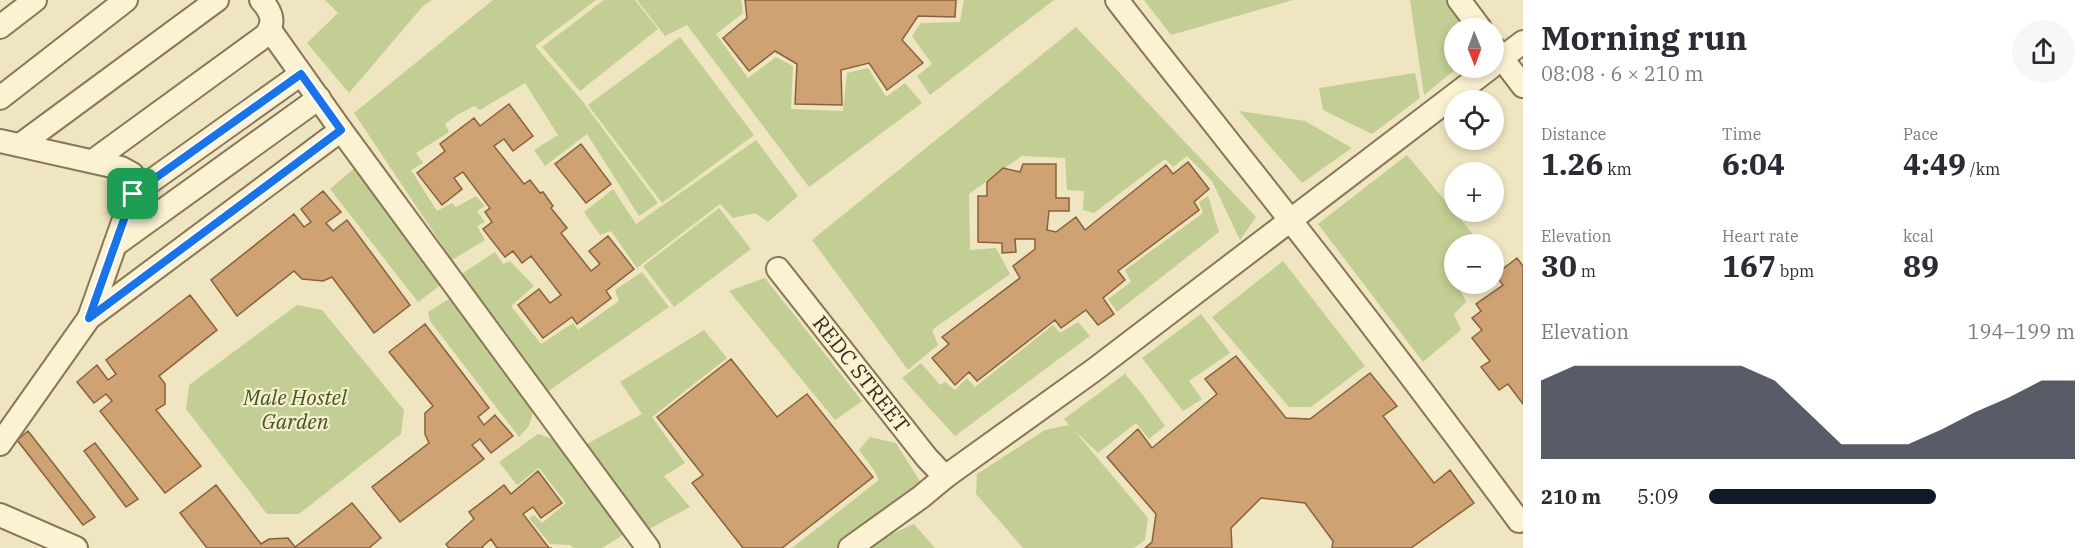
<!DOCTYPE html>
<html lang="en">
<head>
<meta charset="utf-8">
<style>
	body { margin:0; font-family:"IBM Plex Serif",serif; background:#f7f7f7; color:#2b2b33; height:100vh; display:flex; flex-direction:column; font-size:22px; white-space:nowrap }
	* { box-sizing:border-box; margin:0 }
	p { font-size:20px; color:#7c7c81 }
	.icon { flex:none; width:33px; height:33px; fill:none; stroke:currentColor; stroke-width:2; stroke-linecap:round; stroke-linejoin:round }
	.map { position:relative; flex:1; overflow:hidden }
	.side { display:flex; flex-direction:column; background:#fff; width:570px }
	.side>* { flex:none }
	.needle { width:39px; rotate:179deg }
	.tools { position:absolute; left:1444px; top:18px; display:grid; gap:12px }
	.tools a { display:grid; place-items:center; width:60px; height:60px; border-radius:50%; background:#fff; box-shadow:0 3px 9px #0003; font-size:30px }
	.pin { position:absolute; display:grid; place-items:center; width:51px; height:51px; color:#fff; margin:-26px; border-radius:12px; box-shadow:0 3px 9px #0006 }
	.round { display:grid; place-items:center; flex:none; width:63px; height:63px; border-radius:32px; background:#f7f7f7 }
	.overview { display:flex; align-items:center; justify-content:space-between; height:102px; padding:0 18px }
	h1 { font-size:33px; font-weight:700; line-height:45px }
	.metrics { display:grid; grid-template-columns:repeat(3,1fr); gap:9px; height:102px; padding:6px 18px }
	.metrics div { display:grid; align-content:center }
	.metrics b { font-size:30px; font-weight:700 }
	.metrics small { font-size:16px; font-weight:400 }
	.metrics p { font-size:16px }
	.chart { height:168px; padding:12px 18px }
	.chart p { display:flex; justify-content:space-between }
	.chart svg { width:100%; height:108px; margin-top:6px; fill:#111827; opacity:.7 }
	ul { padding:0 18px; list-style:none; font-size:20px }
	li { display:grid; grid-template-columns:96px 72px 1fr; align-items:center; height:45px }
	li i { height:15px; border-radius:8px; background:#111827 }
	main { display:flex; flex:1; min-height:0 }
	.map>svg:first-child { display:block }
</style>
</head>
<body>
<main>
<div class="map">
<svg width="1523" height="548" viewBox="0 0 1523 548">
	<rect width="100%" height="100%" fill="#efe5c0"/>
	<path fill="#c2ce94" d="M 325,0 L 432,0 L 423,6 L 349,93 L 307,43 L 338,13 Z
		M 493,0 L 596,0 L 535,46 L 583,102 L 658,203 L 639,216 L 587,134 L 545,166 L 534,150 L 558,135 L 525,83 L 480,110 L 474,106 L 457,115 L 445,124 L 449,132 L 416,153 L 423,163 L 411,170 L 437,211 L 452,203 L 456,207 L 476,196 L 485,206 L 477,211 L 485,222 L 477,226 L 485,240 L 452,260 L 354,113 Z
		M 604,0 L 635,0 L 658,29 L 580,91 L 542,47 Z
		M 637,0 L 741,0 L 743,13 L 716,34 L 748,78 L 776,57 L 793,66 L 791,109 L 843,111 L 847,73 L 868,68 L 886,97 L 905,83 L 922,103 L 809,187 L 687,25 L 665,36 Z
		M 964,0 L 1054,0 L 930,95 L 917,76 L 932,64 L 912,36 L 921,23 L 960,22 Z
		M 1144,0 L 1293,0 L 1171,35 Z
		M 1410,0 L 1451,0 L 1472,28 L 1455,28 L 1455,68 L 1457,68 L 1424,95 Z
		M 1076,27 L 1256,217 L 1240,240 L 1212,181 L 1187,156 L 1173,167 L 1165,159 L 1094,213 L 1083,210 L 1084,191 L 1067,190 L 1065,158 L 1022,156 L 969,194 L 970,250 L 996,248 L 1010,274 L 932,330 L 938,345 L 908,370 L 812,240 Z
		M 680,37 L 754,135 L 662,203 L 588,105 Z
		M 1415,73 L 1420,98 L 1372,134 L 1323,110 L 1319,88 Z
		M 1239,111 L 1305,121 L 1352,148 L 1302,183 Z
		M 756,140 L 798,196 L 768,222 L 755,213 L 733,218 L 720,204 L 637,268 L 611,231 L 600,235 L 584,212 L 613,189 L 636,224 Z
		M 1407,155 L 1481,244 L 1455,244 L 1455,284 L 1464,284 L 1459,287 L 1466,302 L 1454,314 L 1461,330 L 1423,362 L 1318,224 Z
		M 358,165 L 446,281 L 418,302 L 330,189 Z
		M 1208,196 L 1219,232 L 1117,312 L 1108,299 L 1131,282 L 1125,270 L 1203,213 L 1199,202 Z
		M 719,208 L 751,249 L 674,307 L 643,266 Z
		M 495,252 L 503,264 L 510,261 L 534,286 L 511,306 L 541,344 L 573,323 L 578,330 L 619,301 L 615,290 L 642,272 L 669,307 L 544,394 L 460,275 Z
		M 1283,261 L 1365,366 L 1311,407 L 1289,407 L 1212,317 Z
		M 765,278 L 862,401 L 835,420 L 729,291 Z
		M 454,296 L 535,405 L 529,426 L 519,437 L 430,321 L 428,312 Z
		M 297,305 L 322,310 L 404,410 L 401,434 L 299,514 L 267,514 L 186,409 L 189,385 Z
		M 1201,314 L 1230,353 L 1189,381 L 1202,399 L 1183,411 L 1142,358 Z
		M 1078,322 L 1090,336 L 955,436 L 902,378 L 921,363 L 940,385 L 945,382 L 955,390 L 967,378 L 975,387 L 1053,325 L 1060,333 Z
		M 704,330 L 727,358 L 652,417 L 685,463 L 664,476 L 690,507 L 649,529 L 585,445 L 642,414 L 620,382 Z
		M 1125,374 L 1142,394 L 1165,426 L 1149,439 L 1136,423 L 1098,453 L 1073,429 L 1148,518 L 1145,540 L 1134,548 L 1023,548 L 976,494 L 977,474 L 1045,430 L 1069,425 L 1064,419 Z
		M 538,434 L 563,442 L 631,530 L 602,548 L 573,548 L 570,545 L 550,544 L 529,518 L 534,515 L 542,523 L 566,503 L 539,468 L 517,485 L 499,462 Z
		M 870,437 L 896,443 L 924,488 L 840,548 L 792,548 L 879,480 L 874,470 L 859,450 Z
		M 914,524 L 935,548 L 870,548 L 887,536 Z"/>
	<path fill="#cfa274" stroke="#89613c" stroke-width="1.5" d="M 745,0 L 956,0 L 955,17 L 918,16 L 902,40 L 923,63 L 887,90 L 869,63 L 841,70 L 842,105 L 795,104 L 797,64 L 775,51 L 749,71 L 723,38 L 747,18 Z
		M 509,104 L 533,136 L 513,151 L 504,139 L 494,146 L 524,184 L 530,180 L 540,193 L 543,192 L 553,206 L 551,208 L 567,228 L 561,233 L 591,271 L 600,264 L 589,251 L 608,236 L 634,269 L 606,291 L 611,298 L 577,324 L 572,317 L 543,338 L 518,305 L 539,289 L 550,303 L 561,295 L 531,256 L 522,263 L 513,251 L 505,257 L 483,229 L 492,222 L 485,212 L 490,208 L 463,172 L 454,178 L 462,189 L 442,205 L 417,173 L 445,151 L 440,144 L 474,118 L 480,126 Z
		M 581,144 L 611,184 L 586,203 L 555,164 Z
		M 1188,162 L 1209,189 L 1194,202 L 1199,210 L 1118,271 L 1125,280 L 1103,298 L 1114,314 L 1098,325 L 1086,310 L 1061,328 L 1055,320 L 977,381 L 969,372 L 955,385 L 932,358 L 949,344 L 942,337 L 1020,278 L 1013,266 L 1035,249 L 1035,239 L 1015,239 L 1016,252 L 1002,253 L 1002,243 L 978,242 L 978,196 L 987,196 L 987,182 L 1003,168 L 1020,172 L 1023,164 L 1056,164 L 1056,198 L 1069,198 L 1069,211 L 1049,211 L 1047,230 L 1056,232 L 1076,217 L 1085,230 L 1166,165 L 1173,174 Z
		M 323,191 L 341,212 L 326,223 L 333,231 L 347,220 L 410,305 L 374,333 L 332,277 L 323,281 L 302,279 L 294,271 L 237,316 L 211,280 L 294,214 L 304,227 L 311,222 L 301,209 Z
		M 1517,258 L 1523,266 L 1523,404 L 1508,384 L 1499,390 L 1481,367 L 1490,361 L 1472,338 L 1482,330 L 1472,318 L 1481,311 L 1476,304 L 1503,285 L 1495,275 Z
		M 190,295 L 217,330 L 159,376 L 165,384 L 165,404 L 156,410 L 201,466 L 165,493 L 100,411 L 112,401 L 106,394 L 94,403 L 77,382 L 97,365 L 108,380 L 116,374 L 106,360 Z
		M 425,324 L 489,408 L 478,417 L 484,425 L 495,415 L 513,436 L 491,453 L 480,439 L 472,445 L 484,459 L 400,522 L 372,487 L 429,443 L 425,434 L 425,413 L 433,406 L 389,352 Z
		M 1236,356 L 1286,418 L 1310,419 L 1370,373 L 1397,406 L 1383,416 L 1434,483 L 1450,470 L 1474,503 L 1411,548 L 1332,548 L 1333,541 L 1305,503 L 1261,498 L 1231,528 L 1232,548 L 1145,548 L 1152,542 L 1156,514 L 1107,457 L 1138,429 L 1152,448 L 1217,394 L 1205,379 Z
		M 731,359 L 777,417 L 807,394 L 873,477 L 782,548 L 743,548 L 692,483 L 703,475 L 657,417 Z
		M 28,431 L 95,517 L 83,525 L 17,440 Z
		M 95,443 L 138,499 L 126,507 L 84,451 Z
		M 538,471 L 562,503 L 541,518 L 533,507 L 523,514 L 549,548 L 552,548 L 497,548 L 491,539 L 482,547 L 483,548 L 449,548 L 446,544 L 474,519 L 469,512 L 504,485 L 511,494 Z
		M 216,485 L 261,544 L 269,539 L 288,538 L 295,547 L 352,503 L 381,538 L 369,548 L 207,548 L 180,513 Z"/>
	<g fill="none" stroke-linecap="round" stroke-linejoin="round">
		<g stroke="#897657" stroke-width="26">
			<g id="minor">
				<path d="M 1117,0 C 1156,51 1196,100 1235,150 C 1332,272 1427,396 1519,521"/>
				<path d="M 1459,0 L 1480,28"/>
				<path d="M 0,27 L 35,0"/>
				<path d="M 270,30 L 341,130 L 648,548"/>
				<path d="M 1494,48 L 1523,86"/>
				<path d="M 1494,64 L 1523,42"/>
				<path d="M 0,98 L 126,0"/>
				<path d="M 0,141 L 121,168 L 132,174 L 133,194 L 89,318"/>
				<path d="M 20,145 L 217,0"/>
				<path d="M 93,161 L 266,35 C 276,22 271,11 261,0"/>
				<path d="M 133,194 L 301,74"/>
				<path d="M 115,245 L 319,98"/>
				<path id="s1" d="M 778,269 L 927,458 L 945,477"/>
				<path d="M 0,444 L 89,318 L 341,130"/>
				<path d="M 0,515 L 76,548"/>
				<path d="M 850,548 L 921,497 L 945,477 L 1094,370 L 1490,68"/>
			</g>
		</g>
		<use href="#minor" stroke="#faf2d3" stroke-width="22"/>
	</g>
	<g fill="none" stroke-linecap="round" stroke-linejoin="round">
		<g stroke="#fff" stroke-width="12">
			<path id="route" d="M 301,74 L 341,130 L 89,318 L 133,194 Z"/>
		</g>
		<use href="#route" stroke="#1a73e8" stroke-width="8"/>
	</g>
	<g text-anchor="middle" stroke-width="4.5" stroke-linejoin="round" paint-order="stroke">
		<g font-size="21" fill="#382c1c" stroke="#f6efd0">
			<text dy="7" stroke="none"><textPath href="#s1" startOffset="134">REDC STREET</textPath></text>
		</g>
		<g font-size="21" font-style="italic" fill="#452" stroke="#f6efd0">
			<text x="295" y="405">Male Hostel<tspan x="295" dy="24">Garden</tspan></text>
		</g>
	</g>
</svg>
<div class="tools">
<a><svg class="needle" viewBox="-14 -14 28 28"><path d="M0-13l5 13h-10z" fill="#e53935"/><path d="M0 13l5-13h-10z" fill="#7c7c81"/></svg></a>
<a><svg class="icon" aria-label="locate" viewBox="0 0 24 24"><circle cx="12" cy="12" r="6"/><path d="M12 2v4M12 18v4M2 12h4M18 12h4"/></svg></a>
<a>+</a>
<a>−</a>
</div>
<div class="pin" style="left:133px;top:194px;background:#1e9e55"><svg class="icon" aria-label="arrive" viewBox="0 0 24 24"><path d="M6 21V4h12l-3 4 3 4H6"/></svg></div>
</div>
<section class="side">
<div class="overview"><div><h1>Morning run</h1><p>08:08 · 6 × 210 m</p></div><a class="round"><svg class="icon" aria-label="share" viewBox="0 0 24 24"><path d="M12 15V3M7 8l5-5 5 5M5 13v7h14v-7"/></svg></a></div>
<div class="metrics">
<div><p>Distance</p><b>1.26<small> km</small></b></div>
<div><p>Time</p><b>6:04</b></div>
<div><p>Pace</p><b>4:49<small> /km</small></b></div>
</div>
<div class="metrics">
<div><p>Elevation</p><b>30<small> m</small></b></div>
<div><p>Heart rate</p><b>167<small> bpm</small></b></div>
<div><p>kcal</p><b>89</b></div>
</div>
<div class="chart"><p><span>Elevation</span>194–199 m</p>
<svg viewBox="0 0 160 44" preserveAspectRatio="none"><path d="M0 44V12L10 6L20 6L30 6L40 6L50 6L60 6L70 12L80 25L90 38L100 38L110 38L120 32L130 25L140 19L150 12L160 12V44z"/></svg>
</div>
<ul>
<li><b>210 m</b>5:09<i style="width:62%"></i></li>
</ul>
</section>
</main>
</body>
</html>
